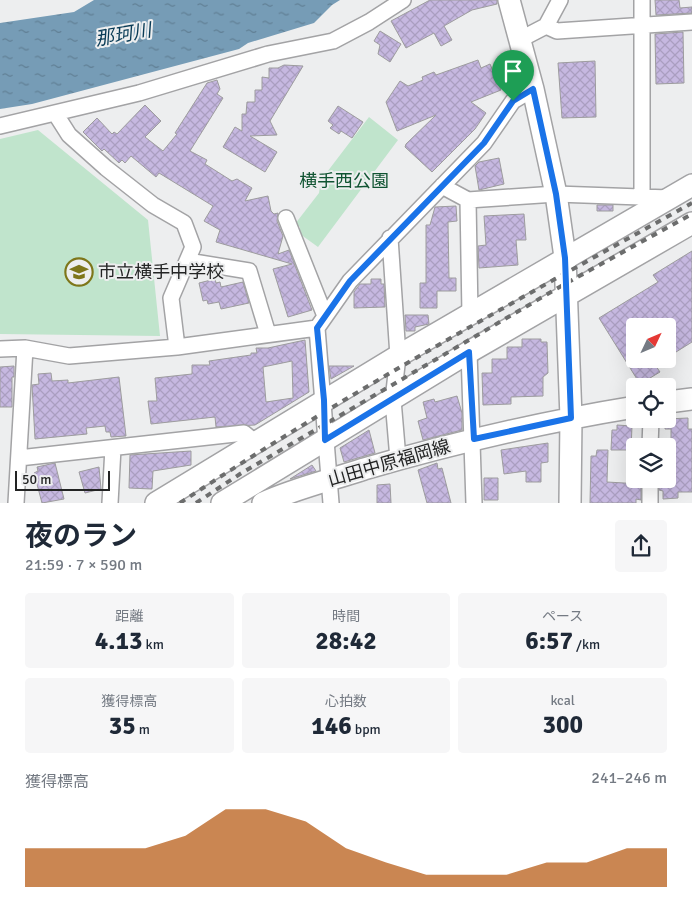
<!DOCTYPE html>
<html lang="ja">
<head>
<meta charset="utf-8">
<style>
	body { margin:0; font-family:Signika,"Noto Sans JP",sans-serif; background:#f6f6f7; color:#1f2937; height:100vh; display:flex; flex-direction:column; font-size:19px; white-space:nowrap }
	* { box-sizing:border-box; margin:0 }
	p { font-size:16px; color:#747a83 }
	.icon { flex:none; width:28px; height:28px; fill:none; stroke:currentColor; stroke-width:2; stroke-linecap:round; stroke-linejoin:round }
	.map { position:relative; height:503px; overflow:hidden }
	.details { display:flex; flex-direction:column; background:#fff; flex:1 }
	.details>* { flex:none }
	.needle { width:32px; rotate:46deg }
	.controls { position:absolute; left:626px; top:318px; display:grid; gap:10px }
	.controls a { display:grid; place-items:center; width:50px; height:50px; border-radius:5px; background:#fff; box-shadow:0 5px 20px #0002; font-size:25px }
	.scale { position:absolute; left:15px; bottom:12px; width:95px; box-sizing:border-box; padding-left:5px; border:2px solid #232424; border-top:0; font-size:14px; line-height:18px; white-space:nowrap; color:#232424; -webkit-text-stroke:4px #edeeef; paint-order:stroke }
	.pin { position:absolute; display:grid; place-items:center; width:42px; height:42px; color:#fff; margin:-51px -21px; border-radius:50% 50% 50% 0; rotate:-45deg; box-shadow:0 0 5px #0007 }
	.pin .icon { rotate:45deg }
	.round { display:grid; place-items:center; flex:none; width:52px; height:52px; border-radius:5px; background:#f6f6f7 }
	.overview { display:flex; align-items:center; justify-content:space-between; height:85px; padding:0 25px }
	h1 { font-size:28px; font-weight:700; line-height:38px }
	.stats { display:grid; grid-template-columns:repeat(3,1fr); gap:8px; height:85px; padding:5px 25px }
	.stats div { display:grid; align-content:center; border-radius:5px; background:#f6f6f7; text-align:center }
	.stats b { font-size:25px; font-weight:700 }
	.stats small { font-size:14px; font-weight:400 }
	.stats p { font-size:14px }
	.chart { height:140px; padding:10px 25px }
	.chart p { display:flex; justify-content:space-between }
	.chart svg { width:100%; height:90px; margin-top:5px; fill:#b45309; opacity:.7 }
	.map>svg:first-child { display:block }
</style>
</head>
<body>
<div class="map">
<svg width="692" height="503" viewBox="0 0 692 503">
	<defs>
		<pattern id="water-ripples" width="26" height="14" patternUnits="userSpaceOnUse" patternTransform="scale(1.25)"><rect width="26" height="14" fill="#769cb6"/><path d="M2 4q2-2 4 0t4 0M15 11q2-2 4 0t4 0" fill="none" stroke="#607f94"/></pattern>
		<pattern id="building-cross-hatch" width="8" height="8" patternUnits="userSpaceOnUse" patternTransform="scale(1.25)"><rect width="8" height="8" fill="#c6b8e0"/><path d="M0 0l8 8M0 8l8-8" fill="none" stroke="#aa9ec0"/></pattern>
	</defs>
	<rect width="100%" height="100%" fill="#edeeef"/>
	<path fill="#c0e4cc" d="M 369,117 L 398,140 L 318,247 L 300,234 L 300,227 L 295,224 L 319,193 L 321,180 Z
		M 38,130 L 148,220 L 160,336 L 0,334 L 0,139 Z"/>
	<path fill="url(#water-ripples)" d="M 94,0 L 340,0 L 332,5 L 314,23 L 248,43 L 239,49 L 32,104 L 0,109 L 0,23 L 74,12 Z"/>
	<path fill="url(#building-cross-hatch)" stroke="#9d9c9e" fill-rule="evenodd" d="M 430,0 L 497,0 L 497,4 L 472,10 L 444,26 L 452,40 L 441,46 L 434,33 L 406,48 L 391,21 Z
		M 655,0 L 679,0 L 680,8 L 692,7 L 692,13 L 656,15 Z
		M 380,31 L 401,44 L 390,62 L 378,54 L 380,45 L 374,41 Z
		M 683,32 L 684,83 L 656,84 L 655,34 Z
		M 478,60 L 481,68 L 490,64 L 501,90 L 471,102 L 486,113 L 475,129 L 432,172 L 405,147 L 406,144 L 436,115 L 397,131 L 386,102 L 400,81 L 408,86 L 423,80 L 422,77 L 434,72 L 436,75 Z
		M 595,61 L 596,117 L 562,118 L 558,63 Z
		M 284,65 L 303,66 L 270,121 L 277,135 L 250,136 L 277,152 L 265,172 L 223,147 L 235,127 L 242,131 L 242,114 L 246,114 L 247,102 L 255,102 L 255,90 L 262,90 L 262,77 L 269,78 L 269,68 L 278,68 Z
		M 217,80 L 220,89 L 217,94 L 223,98 L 190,151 L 207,160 L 205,164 L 232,181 L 237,179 L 252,188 L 245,201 L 268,196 L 271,211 L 274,214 L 278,213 L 277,221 L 283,236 L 278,254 L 289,250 L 312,310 L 288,317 L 273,269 L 292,264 L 216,242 L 220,230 L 204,221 L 213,206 L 159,173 L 156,177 L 131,156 L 125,163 L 122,160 L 119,163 L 104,149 L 102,151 L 83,132 L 97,118 L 112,134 L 114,132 L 117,134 L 145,105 L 161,121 L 145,137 L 163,151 L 177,134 L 175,133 L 207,83 Z
		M 338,106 L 363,122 L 352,138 L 341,131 L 339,134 L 330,128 L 333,125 L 328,121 Z
		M 499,158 L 504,184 L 479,190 L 475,166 L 479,162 Z
		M 597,205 L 613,205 L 613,211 L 597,211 Z
		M 456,206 L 457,221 L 448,222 L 449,278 L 456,278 L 456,291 L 437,291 L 437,308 L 420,308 L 420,283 L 426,283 L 426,225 L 430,225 L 435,207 Z
		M 524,214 L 526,240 L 516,240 L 518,265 L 479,268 L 478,246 L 486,245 L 484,216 Z
		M 692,251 L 692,342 L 668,357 L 668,326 L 635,326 L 635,359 L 651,359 L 660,372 L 640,384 L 599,318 L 658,282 L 653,275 Z
		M 215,279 L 216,283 L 220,282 L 221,287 L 243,282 L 249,303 L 221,309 L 219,302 L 208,304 L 207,300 L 203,301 L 199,283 Z
		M 371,279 L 381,279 L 381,284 L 384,284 L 385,307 L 354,308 L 354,292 L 360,284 L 371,284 Z
		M 405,315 L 428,315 L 429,324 L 415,327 L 415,331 L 406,331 Z
		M 522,339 L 541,339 L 541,342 L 547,342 L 548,373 L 543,377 L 543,396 L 511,397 L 511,404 L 483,405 L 482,373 L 492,373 L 492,359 L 507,359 L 507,347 L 522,347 Z
		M 305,340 L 309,392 L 255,425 L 216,427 L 215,417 L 151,424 L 148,401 L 157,401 L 155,378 L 192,374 L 192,365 L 210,365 L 209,361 L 251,355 L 251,353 L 257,353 L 256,348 L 268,348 ZM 292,361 L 293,398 L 266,402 L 263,367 Z
		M 14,366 L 14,377 L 12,377 L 12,407 L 0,407 L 0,367 Z
		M 329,366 L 354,366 L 331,379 Z
		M 51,373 L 52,381 L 68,380 L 68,383 L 119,377 L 126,436 L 111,437 L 110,432 L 106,432 L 105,426 L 86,428 L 87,434 L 35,439 L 32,385 L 39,384 L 38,374 Z
		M 457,396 L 462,413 L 462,430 L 423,440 L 418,421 L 427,418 L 423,402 L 434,399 L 435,402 Z
		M 688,418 L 688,429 L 692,429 L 692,492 L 678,492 L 678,498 L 663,499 L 663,491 L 659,490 L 659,481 L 668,479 L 668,468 L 671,468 L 671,429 L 665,429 L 666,419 Z
		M 617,425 L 632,426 L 631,450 L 611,450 L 612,430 L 617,430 Z
		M 369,430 L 375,453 L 344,462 L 340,448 Z
		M 548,443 L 548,462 L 541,463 L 541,482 L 526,482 L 526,471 L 504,474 L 501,450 Z
		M 597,450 L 608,450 L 607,482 L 641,484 L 641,500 L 636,499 L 636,503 L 590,503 L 591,456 L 596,456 Z
		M 191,451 L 191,465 L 153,471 L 152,489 L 129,488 L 130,455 Z
		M 55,463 L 64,499 L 42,503 L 34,473 L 38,471 L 37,467 Z
		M 437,463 L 438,469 L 442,468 L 451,503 L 427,503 L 418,470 Z
		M 312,465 L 316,471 L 290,479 Z
		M 99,467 L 101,489 L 85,493 L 79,472 Z
		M 484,478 L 498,478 L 498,500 L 484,500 Z
		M 390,484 L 391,503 L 377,503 L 377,485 Z"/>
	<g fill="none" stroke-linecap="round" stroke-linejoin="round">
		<g stroke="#a3a3a5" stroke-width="18">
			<path id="street" d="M 642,0 L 642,196
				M 546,26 L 557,31 L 692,22
				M 521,39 L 546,26 L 560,0
				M 55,113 L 69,135 L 106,168 L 153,205 L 184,223 L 193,247 L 171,298 L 177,347
				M 0,126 L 139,93 L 268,54 L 333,41 L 369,22 L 403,0
				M 442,186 L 468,200 L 556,194 L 669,198
				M 468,200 L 470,315
				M 286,218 L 325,316
				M 390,238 L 398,356 L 393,400 L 398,459
				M 188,261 L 249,271 L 268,334
				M 0,349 L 25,348 L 69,356 L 177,347 L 317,328
				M 469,352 L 474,503
				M 650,446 L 651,419
				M 19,458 L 244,433 L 255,442
				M 16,503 L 25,348
				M 110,503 L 113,448
				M 331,503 L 317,328 L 350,281 L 484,143 L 513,101 L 533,89
				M 650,503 L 650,479"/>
		</g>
		<g stroke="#a3a3a5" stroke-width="24">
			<path id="secondary" d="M 509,0 L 533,89 L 556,194 L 565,257 L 571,418 L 570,503
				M 668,402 L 692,399
				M 156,503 L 398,356 L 692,185
				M 222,503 L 469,352 L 692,223
				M 263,503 C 296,488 331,480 364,469 C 453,443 543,422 635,407"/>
		</g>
		<use href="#street" stroke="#fff" stroke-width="15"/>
		<use href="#secondary" stroke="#fff" stroke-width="21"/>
		<path stroke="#6c6d6d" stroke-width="4" stroke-dasharray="6 6" stroke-linecap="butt" d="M 180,503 C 345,394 519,299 692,203
			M 196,503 L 240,474 L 563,285 L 692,214"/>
	</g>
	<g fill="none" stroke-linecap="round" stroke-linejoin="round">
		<g stroke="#fff" stroke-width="10">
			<path id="route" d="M 533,89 L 556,194 L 565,258 L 571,418 L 474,439 L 469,352 L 325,440 L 324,400 L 317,328 L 350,281 L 484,143 L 513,101 Z"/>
		</g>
		<use href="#route" stroke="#1a73e8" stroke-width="6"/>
	</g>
	<defs>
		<g id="school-ring" transform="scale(1.4375)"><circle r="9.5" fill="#edeeef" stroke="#7e761a" stroke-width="1.5"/><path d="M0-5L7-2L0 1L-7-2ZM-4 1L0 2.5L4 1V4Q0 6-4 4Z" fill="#7e761a"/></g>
	</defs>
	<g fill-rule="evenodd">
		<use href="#school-ring" x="79" y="272"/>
	</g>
	<g text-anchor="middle" stroke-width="4" stroke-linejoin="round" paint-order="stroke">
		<g font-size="18" fill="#105432" stroke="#edeeef">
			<text x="344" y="187">横手西公園</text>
		</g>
		<g font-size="18" fill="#232424" stroke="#edeeef" text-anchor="start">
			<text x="98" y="278">市立横手中学校</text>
		</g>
		<g font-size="18" fill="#232424" stroke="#edeeef">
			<text transform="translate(389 463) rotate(-16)" y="6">山田中原福岡線</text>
		</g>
		<g font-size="19" font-style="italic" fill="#093b56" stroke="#edeeef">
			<text transform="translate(123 34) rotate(-10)" y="7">那珂川</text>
		</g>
	</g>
</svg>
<div class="controls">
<a><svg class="needle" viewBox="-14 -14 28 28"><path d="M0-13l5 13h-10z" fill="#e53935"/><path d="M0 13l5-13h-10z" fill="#747a83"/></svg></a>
<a><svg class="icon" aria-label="locate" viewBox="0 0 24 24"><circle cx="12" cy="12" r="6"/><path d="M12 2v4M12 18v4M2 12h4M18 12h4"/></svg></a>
<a><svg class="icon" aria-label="layers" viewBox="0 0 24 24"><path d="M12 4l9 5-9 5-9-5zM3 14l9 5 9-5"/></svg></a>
</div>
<div class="scale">50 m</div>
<div class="pin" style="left:513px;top:101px;background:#1e9e55"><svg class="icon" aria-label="arrive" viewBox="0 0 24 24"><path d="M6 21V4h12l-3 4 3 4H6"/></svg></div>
</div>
<section class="details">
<div class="overview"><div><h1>夜のラン</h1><p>21:59 · 7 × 590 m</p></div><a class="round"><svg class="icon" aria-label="share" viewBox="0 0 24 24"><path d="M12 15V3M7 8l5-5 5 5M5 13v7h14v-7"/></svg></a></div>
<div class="stats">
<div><p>距離</p><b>4.13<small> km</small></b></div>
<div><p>時間</p><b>28:42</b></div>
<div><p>ペース</p><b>6:57<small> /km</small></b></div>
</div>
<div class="stats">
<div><p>獲得標高</p><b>35<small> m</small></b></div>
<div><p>心拍数</p><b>146<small> bpm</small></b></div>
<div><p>kcal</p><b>300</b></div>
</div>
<div class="chart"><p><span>獲得標高</span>241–246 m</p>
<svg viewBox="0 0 160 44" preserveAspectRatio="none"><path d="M0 44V25L10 25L20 25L30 25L40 19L50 6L60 6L70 12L80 25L90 32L100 38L110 38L120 38L130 32L140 32L150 25L160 25V44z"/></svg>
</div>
</section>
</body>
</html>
